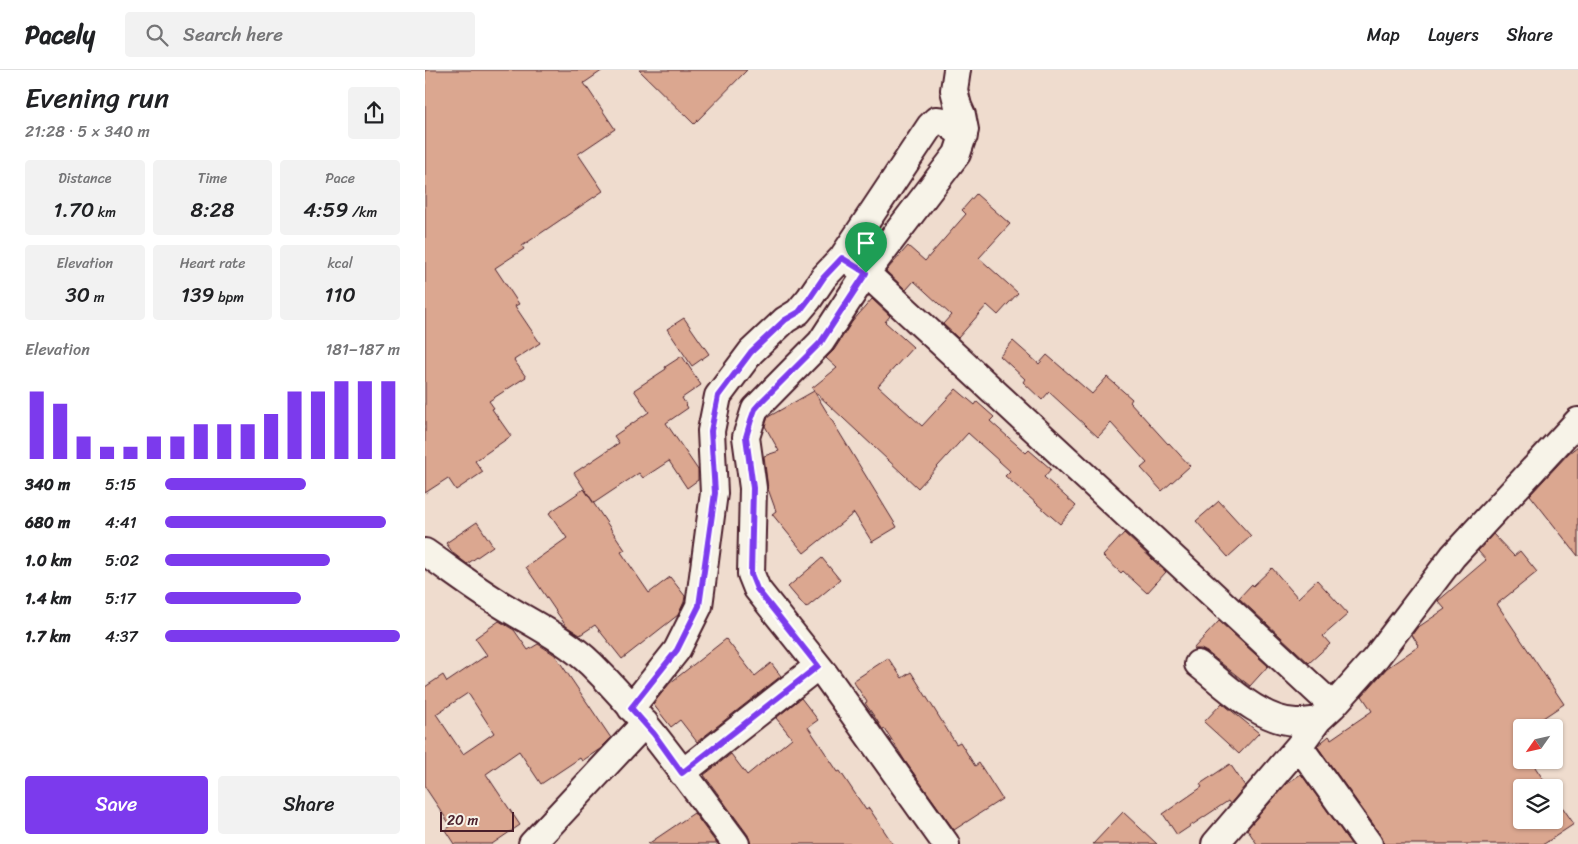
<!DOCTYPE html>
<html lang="en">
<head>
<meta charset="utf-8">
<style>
	body { margin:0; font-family:Sriracha,sans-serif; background:#f2f2f2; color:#202124; height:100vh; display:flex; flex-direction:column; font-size:19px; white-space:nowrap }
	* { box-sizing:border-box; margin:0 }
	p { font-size:16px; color:#757577 }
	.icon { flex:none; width:28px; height:28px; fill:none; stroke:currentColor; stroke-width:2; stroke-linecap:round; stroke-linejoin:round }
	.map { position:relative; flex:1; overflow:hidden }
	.side { display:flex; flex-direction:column; background:#fff; width:425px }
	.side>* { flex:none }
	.needle { width:32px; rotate:236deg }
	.buttons { position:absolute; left:1088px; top:649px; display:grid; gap:10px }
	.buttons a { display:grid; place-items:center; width:50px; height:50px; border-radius:5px; background:#fff; box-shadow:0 1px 4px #0004; font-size:25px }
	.scale { position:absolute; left:15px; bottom:12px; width:74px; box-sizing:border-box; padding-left:5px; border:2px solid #4a1f2b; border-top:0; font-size:14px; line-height:18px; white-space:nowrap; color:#4a1f2b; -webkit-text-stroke:4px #f7f3e8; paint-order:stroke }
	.pin { position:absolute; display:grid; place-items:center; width:42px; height:42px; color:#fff; margin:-51px -21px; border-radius:50% 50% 50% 0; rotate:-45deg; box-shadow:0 0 5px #0007 }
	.pin .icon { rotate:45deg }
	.round { display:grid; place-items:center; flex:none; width:52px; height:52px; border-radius:5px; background:#f2f2f2 }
	.overview { display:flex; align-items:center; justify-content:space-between; height:85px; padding:0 25px }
	h1 { font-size:28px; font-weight:600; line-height:38px }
	.figures { display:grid; grid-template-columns:repeat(3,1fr); gap:8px; height:85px; padding:5px 25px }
	.figures div { display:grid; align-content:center; border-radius:5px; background:#f2f2f2; text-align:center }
	.figures b { font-size:21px; font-weight:600 }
	.figures small { font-size:14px; font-weight:400 }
	.figures p { font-size:14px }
	.chart { height:140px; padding:10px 25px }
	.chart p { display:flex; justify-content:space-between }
	.chart svg { width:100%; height:90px; margin-top:5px; stroke:#7c3aed; stroke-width:6 }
	.cta { display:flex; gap:10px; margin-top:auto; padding:10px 25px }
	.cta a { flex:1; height:58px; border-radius:5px; background:#7c3aed; color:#fff; font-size:20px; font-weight:600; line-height:58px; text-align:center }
	.cta a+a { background:#f2f2f2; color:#202124 }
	ul { padding:0 25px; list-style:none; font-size:16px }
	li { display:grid; grid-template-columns:80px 60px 1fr; align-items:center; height:38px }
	li i { height:12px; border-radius:6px; background:#7c3aed }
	header { display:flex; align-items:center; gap:30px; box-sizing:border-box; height:70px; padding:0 25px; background:#fff; border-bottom:1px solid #e0e0e0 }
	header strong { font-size:24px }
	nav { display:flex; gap:28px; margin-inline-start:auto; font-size:18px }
	.search { width:350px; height:45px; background:#f2f2f2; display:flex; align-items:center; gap:12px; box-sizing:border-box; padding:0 18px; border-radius:5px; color:#757577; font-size:19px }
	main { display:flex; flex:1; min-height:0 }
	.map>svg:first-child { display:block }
</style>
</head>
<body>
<header>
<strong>Pacely</strong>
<div class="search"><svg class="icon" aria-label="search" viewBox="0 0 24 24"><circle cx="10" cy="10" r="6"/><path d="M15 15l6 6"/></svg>Search here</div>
<nav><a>Map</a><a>Layers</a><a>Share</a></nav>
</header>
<main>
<section class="side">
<div class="overview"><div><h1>Evening run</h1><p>21:28 · 5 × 340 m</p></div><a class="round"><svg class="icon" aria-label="share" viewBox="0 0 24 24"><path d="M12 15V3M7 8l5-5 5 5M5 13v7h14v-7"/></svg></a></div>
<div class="figures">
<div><p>Distance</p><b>1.70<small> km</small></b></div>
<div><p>Time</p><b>8:28</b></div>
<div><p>Pace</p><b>4:59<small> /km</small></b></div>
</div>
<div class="figures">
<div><p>Elevation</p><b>30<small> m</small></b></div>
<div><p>Heart rate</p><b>139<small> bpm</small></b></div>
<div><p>kcal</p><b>110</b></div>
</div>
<div class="chart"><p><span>Elevation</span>181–187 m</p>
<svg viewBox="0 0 160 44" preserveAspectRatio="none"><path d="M5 44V11M15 44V17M25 44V33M35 44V38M45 44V38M55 44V33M65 44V33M75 44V27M85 44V27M95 44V27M105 44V22M115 44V11M125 44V11M135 44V6M145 44V6M155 44V6"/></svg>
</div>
<ul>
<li><b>340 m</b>5:15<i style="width:60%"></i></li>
<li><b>680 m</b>4:41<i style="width:94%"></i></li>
<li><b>1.0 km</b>5:02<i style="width:70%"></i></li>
<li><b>1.4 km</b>5:17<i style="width:58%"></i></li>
<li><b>1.7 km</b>4:37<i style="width:100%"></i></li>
</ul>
<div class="cta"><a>Save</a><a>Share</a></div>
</section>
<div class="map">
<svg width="1153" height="774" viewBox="0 0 1153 774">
	<rect width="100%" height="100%" fill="#efdcce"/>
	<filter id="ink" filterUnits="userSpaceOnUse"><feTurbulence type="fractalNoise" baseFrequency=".02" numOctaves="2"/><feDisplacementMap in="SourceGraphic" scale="10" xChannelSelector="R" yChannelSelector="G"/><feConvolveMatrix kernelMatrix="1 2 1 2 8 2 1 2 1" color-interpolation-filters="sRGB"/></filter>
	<g filter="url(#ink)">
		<path fill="#dba790" stroke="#4a1f2b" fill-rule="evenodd" d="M 0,0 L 178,0 L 159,13 L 190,59 L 153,84 L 178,121 L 97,176 L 99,179 L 70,198 L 94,234 L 90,236 L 115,273 L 89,290 L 101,307 L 64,331 L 69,338 L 67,339 L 86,366 L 50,391 L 58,402 L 31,420 L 23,408 L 0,423 Z
			M 214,0 L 322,0 L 269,54 Z
			M 551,124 L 585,154 L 554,188 L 593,223 L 573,245 L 562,235 L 533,268 L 518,254 L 526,245 L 489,211 L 481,220 L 461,201 L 483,176 L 500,191 L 541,144 L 537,140 Z
			M 447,229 L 465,246 L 460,252 L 488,277 L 453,316 L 497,356 L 531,319 L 550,335 L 552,332 L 569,347 L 565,351 L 601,383 L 604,380 L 626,399 L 619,407 L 651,436 L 635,454 L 580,406 L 585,401 L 543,363 L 493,418 L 389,321 L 472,457 L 447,472 L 429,443 L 379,483 L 347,444 L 351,441 L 343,419 L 339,386 L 354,381 L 340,356 L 343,347 L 389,321 L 387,318 L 412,298 L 401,288 L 409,280 L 427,252 Z
			M 259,248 L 284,284 L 267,296 L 242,259 Z
			M 588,271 L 614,294 L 622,285 L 667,324 L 682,307 L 707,329 L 705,332 L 743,374 L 744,373 L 765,396 L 737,421 L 716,398 L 722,393 L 686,353 L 673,367 L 624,322 L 617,330 L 598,312 L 600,309 L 575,286 Z
			M 257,286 L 276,315 L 257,328 L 263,338 L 241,353 L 273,400 L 273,410 L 262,418 L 244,391 L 218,408 L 214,403 L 169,433 L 149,403 L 194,373 L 189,366 L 224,342 L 209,320 L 241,299 L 240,297 Z
			M 1153,376 L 1153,486 L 1105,425 L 1144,383 Z
			M 159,419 L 200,480 L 196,482 L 224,523 L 245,507 L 260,526 L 259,532 L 253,545 L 197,589 L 170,555 L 155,565 L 141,556 L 101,497 L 142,468 L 124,443 Z
			M 794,431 L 826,466 L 803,487 L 771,451 Z
			M 52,452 L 68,476 L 42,494 L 28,483 L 21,473 Z
			M 699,463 L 741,502 L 722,523 L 698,501 L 696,503 L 678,486 Z
			M 1068,464 L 1089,486 L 1095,481 L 1112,502 L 1072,534 L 1139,634 L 1112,652 L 1116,658 L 1096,658 L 1096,690 L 1121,690 L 1110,697 L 1124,718 L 1096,718 L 1096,750 L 1129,750 L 1129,725 L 1149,754 L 1119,774 L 959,774 L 956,765 L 892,676 L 904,666 L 906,669 L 947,641 L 937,626 L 962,598 L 994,576 L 987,565 L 992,558 L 1020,539 L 1013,531 L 1061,490 L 1053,481 Z
			M 397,488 L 415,510 L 381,538 L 363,517 Z
			M 847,498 L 873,528 L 892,510 L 923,544 L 898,566 L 905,574 L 884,593 L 814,528 L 827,514 L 828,516 Z
			M 74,551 L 89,560 L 103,580 L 113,574 L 130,585 L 186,668 L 175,679 L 157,691 L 155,688 L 116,714 L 94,681 L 61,704 L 95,755 L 67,774 L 29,774 L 20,760 L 26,756 L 0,717 L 0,617 L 18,605 L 22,612 L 62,585 L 50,568 ZM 43,623 L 69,663 L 38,684 L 11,644 Z
			M 794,551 L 843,596 L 825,616 L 782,582 L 776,579 L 768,579 Z
			M 301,569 L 330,606 L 346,593 L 356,606 L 272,672 L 255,650 L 246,657 L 228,634 L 245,613 Z
			M 463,588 L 477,608 L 486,602 L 531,674 L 535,672 L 550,696 L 554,693 L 577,729 L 529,760 L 480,691 L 460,659 L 458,660 L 451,649 L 440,633 L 442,632 L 428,611 Z
			M 376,628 L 393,650 L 383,657 L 413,702 L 415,701 L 441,740 L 444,738 L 468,774 L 326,774 L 323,765 L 279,705 L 306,684 L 322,705 L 367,668 L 351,648 Z
			M 797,633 L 834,663 L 814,684 L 779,652 Z
			M 805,694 L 820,716 L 805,734 L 803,731 L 752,765 L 738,744 L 777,717 L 775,714 Z
			M 876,704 L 926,774 L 832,774 L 822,759 L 861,714 Z
			M 698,742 L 732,774 L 668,774 Z
			M 269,743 L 292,774 L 223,774 Z"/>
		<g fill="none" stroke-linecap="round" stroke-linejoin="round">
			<g stroke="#4a1f2b" stroke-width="30">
				<path id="street" d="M 427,193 L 441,203 L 908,636
					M 0,482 C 23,498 45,515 69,530 C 101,551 138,567 166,594 C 221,648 265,713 311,774
					M 773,594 C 800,615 837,653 873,652 C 880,652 887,651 893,650
					M 206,638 L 252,580 L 274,536 L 289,423 L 286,361 L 293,326 L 326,282 L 360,250 L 373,242 L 384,229 L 399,207 L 417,188 L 505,56 L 511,50 L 519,51 L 539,66
					M 874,676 L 944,774
					M 257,703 L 393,596
					M 107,774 L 220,653
					M 521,774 L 399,603 L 332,519 L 326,504 L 328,418 L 321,367 L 330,339 L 396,272 L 441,203 L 532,84 L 540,60 L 537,45 L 533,36 L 529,20 L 532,0
					M 790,774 L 874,676 L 893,650 L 908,636 L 949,590 L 1028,486 L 1153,351"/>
			</g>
			<use href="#street" stroke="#f7f3e8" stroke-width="26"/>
		</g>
	</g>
	<g fill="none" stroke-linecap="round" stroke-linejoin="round" filter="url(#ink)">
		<g stroke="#fff" stroke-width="10">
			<path id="route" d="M 417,188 L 441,203 L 396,272 L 337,331 L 330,339 L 326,350 L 321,367 L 328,418 L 326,504 L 332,519 L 393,596 L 257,703 L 229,664 L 206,638 L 252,580 L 274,536 L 290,423 L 286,361 L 293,326 L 326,282 L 360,250 L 374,242 L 384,229 L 399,207 Z"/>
		</g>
		<use href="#route" stroke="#7c3aed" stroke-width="6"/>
	</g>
</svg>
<div class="buttons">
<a><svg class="needle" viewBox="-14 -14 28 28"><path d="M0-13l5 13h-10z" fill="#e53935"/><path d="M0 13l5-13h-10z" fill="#757577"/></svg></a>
<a><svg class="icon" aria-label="layers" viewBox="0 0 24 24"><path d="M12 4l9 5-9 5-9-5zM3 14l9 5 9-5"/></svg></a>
</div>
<div class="scale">20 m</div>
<div class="pin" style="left:441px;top:203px;background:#1e9e55"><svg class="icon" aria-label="arrive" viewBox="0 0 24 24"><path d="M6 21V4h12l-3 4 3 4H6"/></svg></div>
</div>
</main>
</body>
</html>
